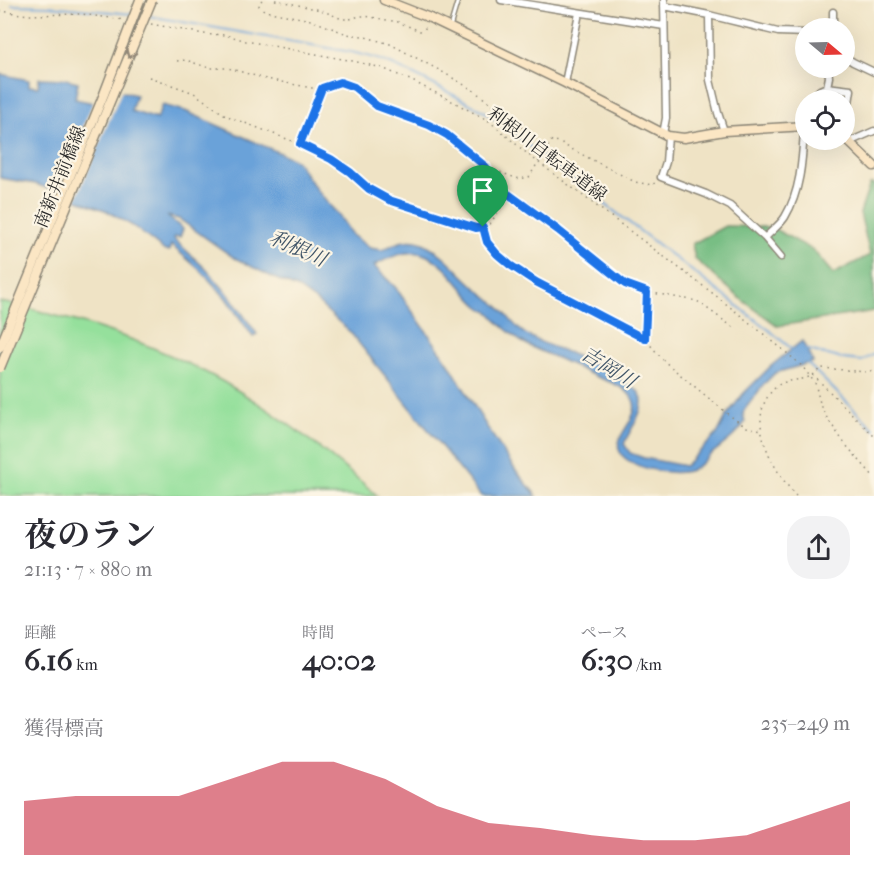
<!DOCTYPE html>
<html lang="ja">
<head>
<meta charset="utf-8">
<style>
	body { margin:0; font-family:"IM FELL French Canon","Noto Serif JP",serif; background:#f2f2f3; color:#2b2b33; height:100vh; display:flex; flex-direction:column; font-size:22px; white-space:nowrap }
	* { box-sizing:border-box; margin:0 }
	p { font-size:20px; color:#7c7c81 }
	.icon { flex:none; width:33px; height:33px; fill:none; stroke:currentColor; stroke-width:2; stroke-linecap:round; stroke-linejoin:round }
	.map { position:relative; height:496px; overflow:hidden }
	.side { display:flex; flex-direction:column; background:#fff; flex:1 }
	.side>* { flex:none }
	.needle { width:39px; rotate:109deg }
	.buttons { position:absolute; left:795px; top:18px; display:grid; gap:12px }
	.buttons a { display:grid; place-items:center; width:60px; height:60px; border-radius:50%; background:#fff; box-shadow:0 6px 24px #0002; font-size:30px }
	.pin { position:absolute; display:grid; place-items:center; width:51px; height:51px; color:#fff; margin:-62px -26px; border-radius:50% 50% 50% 0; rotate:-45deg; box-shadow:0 0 6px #0007 }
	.pin .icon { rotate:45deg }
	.round { display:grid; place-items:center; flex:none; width:63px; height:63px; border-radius:24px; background:#f2f2f3 }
	.headline { display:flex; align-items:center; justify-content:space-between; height:102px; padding:0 24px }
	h1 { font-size:33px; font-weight:700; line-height:45px }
	.metrics { display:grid; grid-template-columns:repeat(3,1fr); gap:9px; height:102px; padding:6px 24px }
	.metrics div { display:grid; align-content:center }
	.metrics b { font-size:30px; font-weight:700 }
	.metrics small { font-size:16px; font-weight:400 }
	.metrics p { font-size:16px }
	.chart { height:168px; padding:12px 24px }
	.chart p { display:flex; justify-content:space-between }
	.chart svg { width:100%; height:108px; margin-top:6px; fill:#d1495b; opacity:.7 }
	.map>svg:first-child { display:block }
</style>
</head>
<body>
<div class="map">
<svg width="874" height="496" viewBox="0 0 874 496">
	<rect width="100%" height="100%" fill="#fcf5e5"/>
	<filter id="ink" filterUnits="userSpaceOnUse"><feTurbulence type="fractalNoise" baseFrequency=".0167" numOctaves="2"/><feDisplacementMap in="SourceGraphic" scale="12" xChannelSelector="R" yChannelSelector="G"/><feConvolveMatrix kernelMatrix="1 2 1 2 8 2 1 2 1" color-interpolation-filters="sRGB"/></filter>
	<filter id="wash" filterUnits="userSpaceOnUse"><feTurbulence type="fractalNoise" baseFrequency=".008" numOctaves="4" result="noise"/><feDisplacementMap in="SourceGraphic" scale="24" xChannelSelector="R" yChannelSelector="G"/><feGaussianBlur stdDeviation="1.35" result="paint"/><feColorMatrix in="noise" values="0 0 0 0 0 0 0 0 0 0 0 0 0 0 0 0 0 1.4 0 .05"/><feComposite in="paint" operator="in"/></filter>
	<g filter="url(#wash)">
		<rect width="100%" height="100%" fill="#efe3c5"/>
		<path fill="#95e09c" stroke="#608664" stroke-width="1.5" d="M 0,302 C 18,305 36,310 53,315 C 108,329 157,347 207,373 C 267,404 327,452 378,496 L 9,496 L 0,495 Z"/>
		<path fill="#78be84" stroke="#527458" stroke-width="1.5" d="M 870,184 L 874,184 L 874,311 L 778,326 L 742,300 L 695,259 L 692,244 L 725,226 L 771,227 L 813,250 L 833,274 L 870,255 L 860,213 Z"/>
		<path fill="#6aa2d9" stroke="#4a6682" stroke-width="1.5" d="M 0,74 L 29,80 L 29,86 L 38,87 L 39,78 L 66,79 L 78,82 L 75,99 L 99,104 L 104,87 L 136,95 L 131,111 L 157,119 L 162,105 L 185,111 L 296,160 L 317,190 L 340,217 L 352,235 L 370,248 L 382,250 C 396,243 409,236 425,244 C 443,253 455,268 470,282 C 479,292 492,299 501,309 C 509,317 514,326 523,332 C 536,342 554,347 569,353 C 586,360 602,369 618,378 C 625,382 635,386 640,394 C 648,408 629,430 624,444 L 630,453 L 644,458 L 685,466 L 717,434 L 727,415 L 743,394 L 771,366 L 802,341 L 813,362 L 775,373 L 764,384 L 745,409 L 743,413 L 745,422 C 736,437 722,445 709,456 C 703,461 698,468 691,470 C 675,477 628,468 620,452 C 610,434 652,413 626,391 C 618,384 607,381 597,377 C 582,370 567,362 552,356 C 540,351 530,347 519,340 C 512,334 505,329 498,322 C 495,319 493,315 489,312 C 485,310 481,308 478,305 C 460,289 448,264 425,255 C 409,248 387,258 374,266 L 396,288 L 448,362 L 487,427 L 516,471 L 537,496 L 481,496 L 350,332 L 316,301 L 299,289 L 274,278 L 233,257 L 179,219 L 167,216 L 183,229 L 180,237 L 174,237 L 175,240 L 205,268 L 229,295 L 257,334 L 253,337 L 225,297 L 201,271 L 171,245 L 169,251 L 165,251 L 133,226 L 107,211 L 36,184 L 0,178 Z"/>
		<path fill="#efe3c5" d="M 103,84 L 123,88 L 75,202 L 55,194 L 94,100 L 98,101 Z"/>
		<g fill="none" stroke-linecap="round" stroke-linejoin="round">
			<path stroke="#6aa2d9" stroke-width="2" d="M 12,5 L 50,6 L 132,14
				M 149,16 L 351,52 C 362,55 373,57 383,61 C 418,75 452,94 485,112 L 769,330 L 793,350
				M 805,349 L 843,359 L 862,361 L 874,354
				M 806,362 L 874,429"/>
		</g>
	</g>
	<g filter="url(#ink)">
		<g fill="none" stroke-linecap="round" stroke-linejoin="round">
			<g stroke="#8d8778" stroke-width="6">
				<path id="lane" d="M 450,27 L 458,0"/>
			</g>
			<g stroke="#8d8778" stroke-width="9">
				<path id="street" d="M 501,0 L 664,26
					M 664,6 L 709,15 L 778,32 L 806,33
					M 833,12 L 833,28
					M 709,15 L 710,80 L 718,113 L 724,131
					M 844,56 L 853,62 L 874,72
					M 565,83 L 579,13
					M 827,87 L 851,90 L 849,103
					M 810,100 L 820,90 L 827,87 L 829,77 L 828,68
					M 663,134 L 666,118 L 664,0
					M 668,136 L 666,162 L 661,177 L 706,194 L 730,206 L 765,238 L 781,257
					M 849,142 L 874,131
					M 765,238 C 771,231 780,225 785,217 C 805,184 802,142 806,105"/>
			</g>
			<g stroke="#8d8778" stroke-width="11">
				<path id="secondary" d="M 384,0 L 430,18 L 565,83 L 668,136 L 684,138 L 724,131 L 806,126
					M 844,137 L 874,166"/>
			</g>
			<path stroke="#8d8778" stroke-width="1.5" stroke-dasharray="1.5 4.5" stroke-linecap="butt" d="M 262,0 L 259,3 L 259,6 L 265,11 L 311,20 L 347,34 L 362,36 L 390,44 L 439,70 L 473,90 L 536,138 L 539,142 L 538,146 L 531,155
				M 275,0 L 321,10 L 342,19 L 350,19 L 360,16 L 365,16 L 398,22 L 420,31 L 424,30 L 427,25
				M 0,11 L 29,15 L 81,14 L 125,20
				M 151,24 L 209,35 C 222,33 234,37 246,41 L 353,61 L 382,68 L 410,80 L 450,100 L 489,121 L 530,156 L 715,295 L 781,348 L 802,366 L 815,383 L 821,407 L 827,418 L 845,444 L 874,477
				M 177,61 L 186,60 L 209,68 L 228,68 L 266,79 L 312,88 L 322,88 L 340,82 L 354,87 L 377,106 L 429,125 L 447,135 L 486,167 L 513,177 L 520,179 L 529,177 L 552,140 L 556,141 L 635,182 L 652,185 L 656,182
				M 149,77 L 194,93 L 222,113 L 232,118 L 300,144 L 331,159 L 350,172 L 369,189 L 389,200 L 476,228 L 483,227 L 490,224 L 509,195
				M 300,143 L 322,89
				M 486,168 L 493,183 L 558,230 L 625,284 L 647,292 L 697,301 L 734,328
				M 483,228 L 487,242 L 497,254 L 510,265 L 536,282 L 645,339 L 665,362 L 729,415 L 746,427 L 762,430
				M 645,338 L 647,292
				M 813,375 L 874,436
				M 796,496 C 773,470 742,417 776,387 C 786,378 800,382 811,376 C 816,374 817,370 822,368 L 866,372 L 874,370"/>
			<use href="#lane" stroke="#fff" stroke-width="3"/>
			<use href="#street" stroke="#fff" stroke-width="6"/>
			<use href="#secondary" stroke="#fbe6c4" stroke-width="8"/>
			<g stroke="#8d8778" stroke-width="11" stroke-linecap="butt">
				<path id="secondary-bridge" d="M 0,347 L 104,94 L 140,0
					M 0,368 L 152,0"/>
			</g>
			<use href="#secondary-bridge" stroke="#fbe6c4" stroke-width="8"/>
		</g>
		<defs><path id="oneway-chevron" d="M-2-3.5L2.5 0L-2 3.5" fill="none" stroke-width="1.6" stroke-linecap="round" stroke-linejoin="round" transform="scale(1.5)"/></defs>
		<use stroke="#938878" href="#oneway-chevron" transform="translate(130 54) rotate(113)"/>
	</g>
	<g fill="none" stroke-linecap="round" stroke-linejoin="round" filter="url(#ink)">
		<g stroke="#fff" stroke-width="12">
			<path id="route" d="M 340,82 L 354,87 L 377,106 L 429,125 L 447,135 L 486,167 L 493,183 L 558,230 L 625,284 L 647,292 L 645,339 L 536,282 L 510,265 L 497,254 L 487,242 L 483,227 L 476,228 L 389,200 L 369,189 L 350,172 L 331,159 L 300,144 L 322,88 Z"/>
		</g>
		<use href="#route" stroke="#1a73e8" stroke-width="8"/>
	</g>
	<g text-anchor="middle" stroke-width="4.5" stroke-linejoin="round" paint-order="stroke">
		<g font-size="18" fill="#2b2b2b" stroke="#fcf5e5">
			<text transform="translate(547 154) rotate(37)" y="6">利根川自転車道線</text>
			<text transform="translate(60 177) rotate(-68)" y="6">南新井前橋線</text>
		</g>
		<g font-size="20" font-style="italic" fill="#415568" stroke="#fcf5e5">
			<text transform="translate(298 248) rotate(24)" y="7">利根川</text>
			<text transform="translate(609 367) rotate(32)" y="7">吉岡川</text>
		</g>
	</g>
</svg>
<div class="buttons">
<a><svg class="needle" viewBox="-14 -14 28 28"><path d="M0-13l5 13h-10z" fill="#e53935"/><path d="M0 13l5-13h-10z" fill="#7c7c81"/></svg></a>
<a><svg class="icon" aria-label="locate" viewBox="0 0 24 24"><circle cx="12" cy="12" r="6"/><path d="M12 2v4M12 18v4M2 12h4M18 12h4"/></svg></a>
</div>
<div class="pin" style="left:483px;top:227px;background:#1e9e55"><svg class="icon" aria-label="arrive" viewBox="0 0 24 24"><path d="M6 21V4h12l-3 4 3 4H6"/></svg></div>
</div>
<section class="side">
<div class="headline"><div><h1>夜のラン</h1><p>21:13 · 7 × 880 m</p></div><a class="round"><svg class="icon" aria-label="share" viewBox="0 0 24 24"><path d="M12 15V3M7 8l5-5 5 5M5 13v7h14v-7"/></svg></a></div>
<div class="metrics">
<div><p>距離</p><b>6.16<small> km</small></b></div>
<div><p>時間</p><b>40:02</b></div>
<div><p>ペース</p><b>6:30<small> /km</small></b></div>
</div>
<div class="chart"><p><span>獲得標高</span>235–249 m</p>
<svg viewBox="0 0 160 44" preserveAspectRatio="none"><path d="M0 44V22L10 20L20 20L30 20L40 13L50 6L60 6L70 13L80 24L90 31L100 33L110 36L120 38L130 38L140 36L150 29L160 22V44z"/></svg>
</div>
</section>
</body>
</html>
